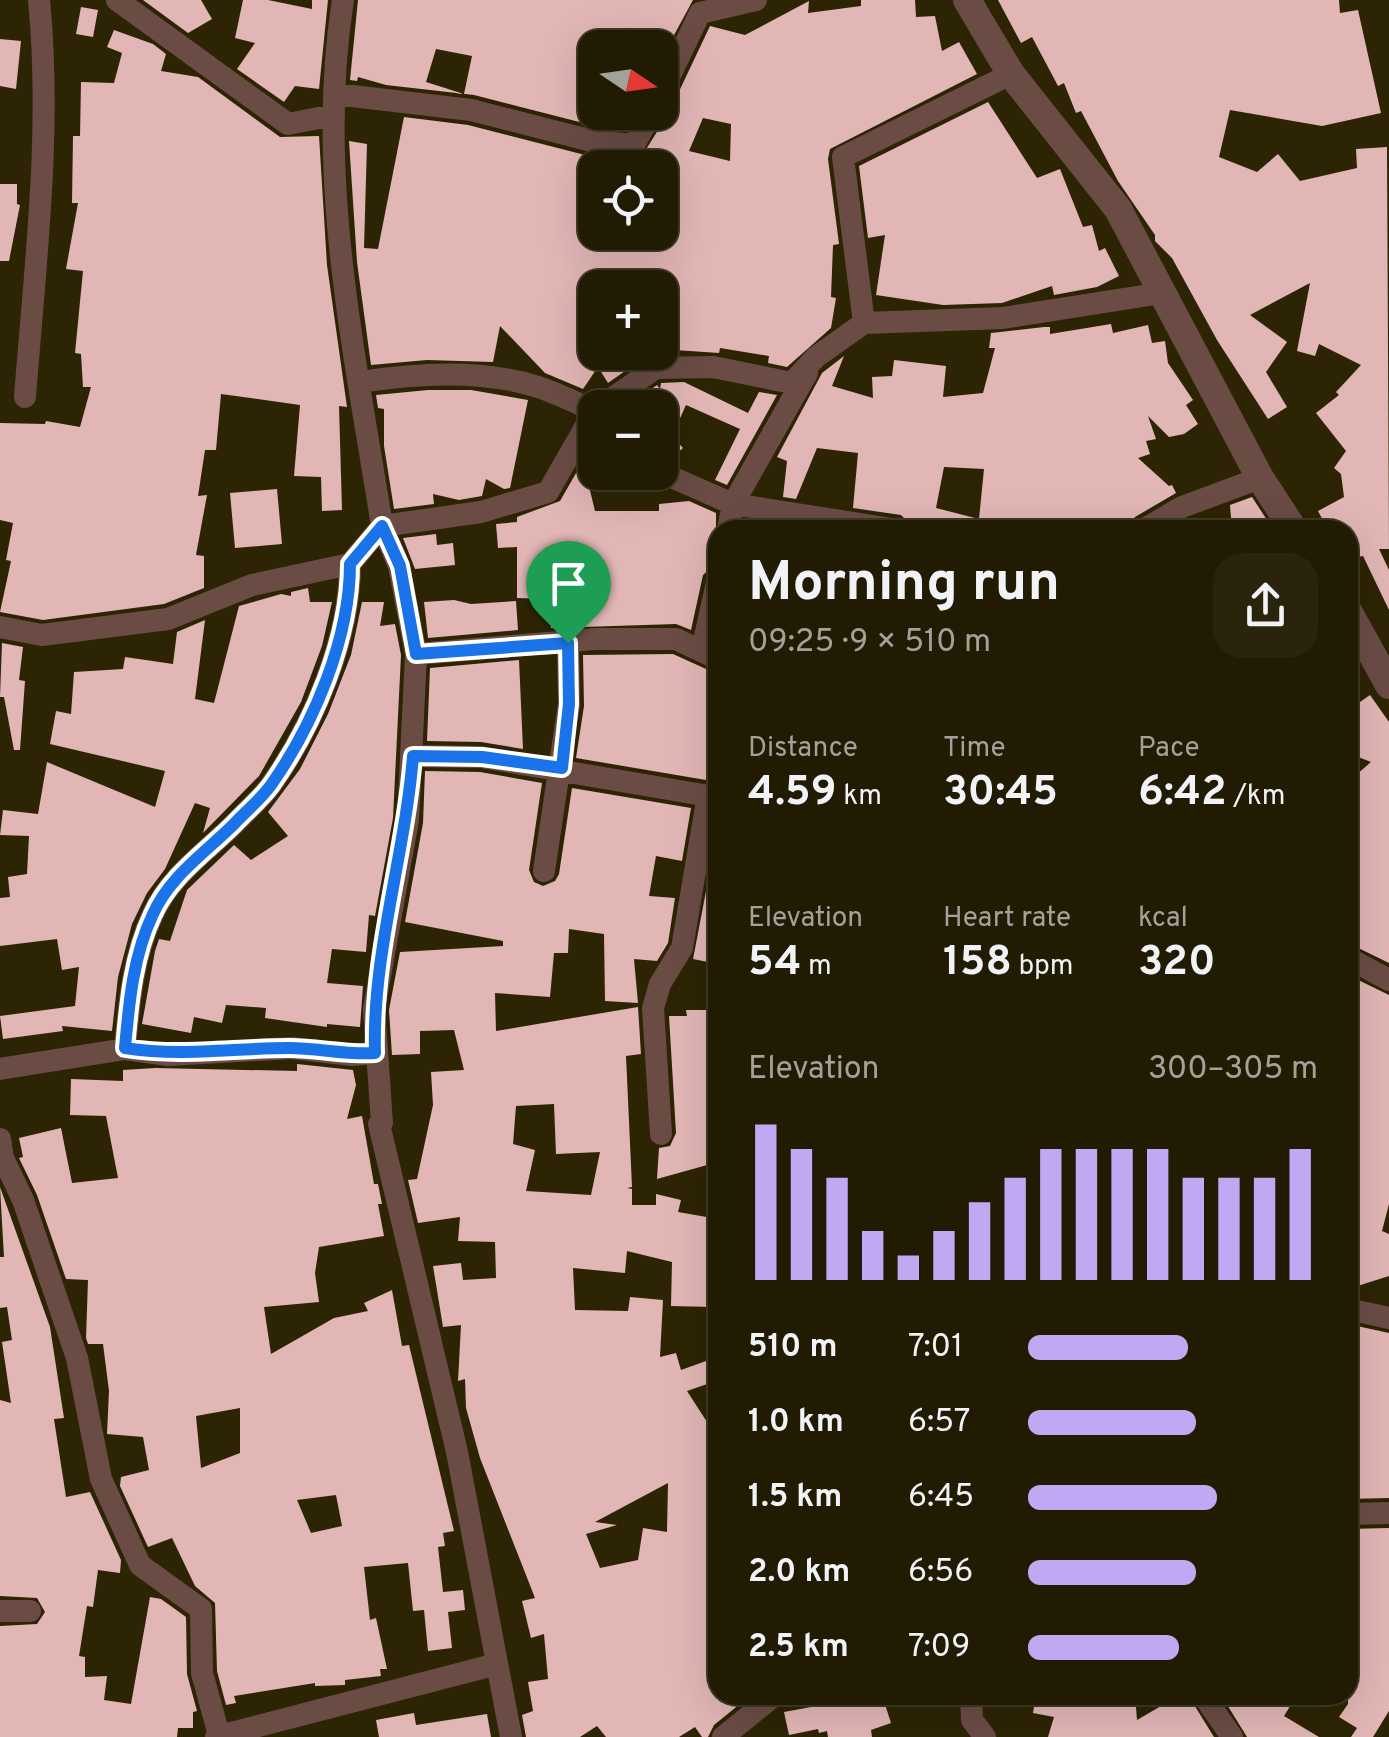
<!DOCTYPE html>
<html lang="en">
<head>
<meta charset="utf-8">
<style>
	body { margin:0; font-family:Overpass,sans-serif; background:#2a240d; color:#f1f3f6; height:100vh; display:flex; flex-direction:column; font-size:38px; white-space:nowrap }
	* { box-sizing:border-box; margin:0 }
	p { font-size:32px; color:#a2a19a }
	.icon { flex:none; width:55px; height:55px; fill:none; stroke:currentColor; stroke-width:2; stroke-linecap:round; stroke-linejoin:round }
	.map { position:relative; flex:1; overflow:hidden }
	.drawer { position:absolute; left:708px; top:520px; width:650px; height:1185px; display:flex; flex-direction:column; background:#221b03; border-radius:30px; box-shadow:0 10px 40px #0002,0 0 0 2px #3f3925 }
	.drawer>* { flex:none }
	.needle { width:65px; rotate:103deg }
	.controls { position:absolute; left:578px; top:30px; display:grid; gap:20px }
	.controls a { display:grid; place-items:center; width:100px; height:100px; border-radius:20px; background:#221b03; box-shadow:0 10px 40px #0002,0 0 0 2px #3f3925; font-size:50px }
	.pin { position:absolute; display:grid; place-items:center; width:85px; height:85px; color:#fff; margin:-102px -42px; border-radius:50% 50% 50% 0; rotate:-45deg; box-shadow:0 0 10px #0007 }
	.pin .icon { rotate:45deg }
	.round { display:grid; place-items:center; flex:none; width:105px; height:105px; border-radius:30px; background:#2a240d }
	.overview { display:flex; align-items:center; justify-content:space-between; height:170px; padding:0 40px }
	h1 { font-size:55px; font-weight:700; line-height:75px }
	.metrics { display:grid; grid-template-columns:repeat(3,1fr); gap:15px; height:170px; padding:10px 40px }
	.metrics div { display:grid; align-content:center }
	.metrics b { font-size:42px; font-weight:700 }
	.metrics small { font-size:28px; font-weight:400 }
	.metrics p { font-size:28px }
	.chart { height:280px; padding:20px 40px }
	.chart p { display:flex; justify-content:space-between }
	.chart svg { width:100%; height:180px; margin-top:10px; stroke:#c2a7f2; stroke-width:6 }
	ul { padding:0 40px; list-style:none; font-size:32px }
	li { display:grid; grid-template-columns:160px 120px 1fr; align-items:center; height:75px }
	li i { height:25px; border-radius:12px; background:#c2a7f2 }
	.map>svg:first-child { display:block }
</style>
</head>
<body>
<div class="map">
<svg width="1389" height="1737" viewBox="0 0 1389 1737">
	<rect width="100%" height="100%" fill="#2d2404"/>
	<path fill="#e1b6b5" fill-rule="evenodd" d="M 143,0 L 201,0 L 212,19 L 188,33 Z
		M 243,0 L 268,0 L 312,9 L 312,0 L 328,0 L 319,89 L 295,86 L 284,102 L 237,69 L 255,43 L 235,38 Z
		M 358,0 L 693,0 L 660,61 L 660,48 L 636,48 L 638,42 L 595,30 L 595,126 L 474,95 L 386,85 L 358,77 L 357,81 L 350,80 ZM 436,49 L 472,56 L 464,94 L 426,82 Z
		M 861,0 L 915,0 L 916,17 L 935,16 L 942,51 L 959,42 L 977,74 L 830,149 L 828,159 L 839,244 L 833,245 L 831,297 L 836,298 L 831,328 L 787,367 L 768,363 L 769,356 L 720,348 L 719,353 L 660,349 L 660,288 L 595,288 L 595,352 L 618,352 L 638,362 L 608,383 L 598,367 L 583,389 L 545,373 L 500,326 L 493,362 L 427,360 L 371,365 L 357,262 L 349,141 L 367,144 L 364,248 L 378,249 L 404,117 L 468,125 L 589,156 L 640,159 L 665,119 L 666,109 L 674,102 L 710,26 L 745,35 L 809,1 L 808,13 L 861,6 ZM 703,118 L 731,124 L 730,161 L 689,151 ZM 595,168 L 660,168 L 660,232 L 595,232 Z
		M 998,0 L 1339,0 L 1340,13 L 1358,10 L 1381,113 L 1322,126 L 1230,110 L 1219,157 L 1257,172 L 1278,154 L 1300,181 L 1357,168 L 1356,149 L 1387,147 L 1389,549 L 1379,549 L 1389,570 L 1389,610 L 1363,556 L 1348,559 L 1348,530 L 1328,530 L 1318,511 L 1344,497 L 1341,474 L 1334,468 L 1346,451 L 1316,413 L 1339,395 L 1336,392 L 1361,365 L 1319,344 L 1315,356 L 1297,351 L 1310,283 L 1250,315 L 1287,342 L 1266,372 L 1287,407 L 1268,419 L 1217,340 L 1172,258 L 1155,241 L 1155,235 L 1118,181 L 1081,111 L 1076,113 L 1064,83 L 1058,86 L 1032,37 L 1021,43 Z
		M 81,7 L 98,10 L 93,37 L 76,34 Z
		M 114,30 L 153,44 L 166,54 L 161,71 L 198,77 L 280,137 L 319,136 L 327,265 L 347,407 L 339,406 L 342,510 L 322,511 L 321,477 L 294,476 L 300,405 L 221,394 L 216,450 L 205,450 L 198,496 L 207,495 L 196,555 L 204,556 L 204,588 L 164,604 L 43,620 L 0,612 L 11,561 L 6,560 L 13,523 L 0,520 L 0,423 L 45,424 L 46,421 L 80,427 L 91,387 L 83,387 L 81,354 L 75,353 L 83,271 L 66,269 L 78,203 L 72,203 L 73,136 L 80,136 L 81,82 L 114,83 L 122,53 L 107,47 Z
		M 0,39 L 21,41 L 16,89 L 0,86 Z
		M 988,102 L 1037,178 L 1060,169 L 1083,227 L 1092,225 L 1099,251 L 1105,248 L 1119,276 L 1097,287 L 1054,295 L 1052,286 L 1002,303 L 943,305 L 876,295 L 885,235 L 868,238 L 859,166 Z
		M 605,112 L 635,112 L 626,129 L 598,126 Z
		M 0,184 L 17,184 L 17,204 L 20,205 L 9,261 L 0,261 Z
		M 1111,324 L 1113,333 L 1148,325 L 1152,343 L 1165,341 L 1168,363 L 1193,400 L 1186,405 L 1198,424 L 1184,434 L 1169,437 L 1148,416 L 1156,439 L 1146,441 L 1150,454 L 1138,458 L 1169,486 L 1172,485 L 1176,493 L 1135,517 L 1128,528 L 928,530 L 912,526 L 901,515 L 853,508 L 858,453 L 817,448 L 796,499 L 783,497 L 787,461 L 777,457 L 822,373 L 844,356 L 832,386 L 873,398 L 872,377 L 892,376 L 894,360 L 946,366 L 943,397 L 983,393 L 995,348 L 989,348 L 991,333 L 1044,327 L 1050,327 L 1050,334 ZM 944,467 L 984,469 L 979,519 L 936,508 Z
		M 684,382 L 748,413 L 759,392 L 777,395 L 727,485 L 715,480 L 740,429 L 686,405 L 672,436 L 683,448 L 669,460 L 660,457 L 660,408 L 625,408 L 657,385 L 660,389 L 661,383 Z
		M 428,390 L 471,390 L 528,400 L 510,488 L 504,489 L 486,479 L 482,496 L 459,500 L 433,494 L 434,504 L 394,509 L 384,446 L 384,409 L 378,408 L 376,395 Z
		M 595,440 L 595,464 L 587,478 L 595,511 L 659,511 L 659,504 L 689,501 L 716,513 L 716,563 L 703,575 L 691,630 L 676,624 L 551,628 L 550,599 L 517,598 L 517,547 L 498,548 L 496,524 L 517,522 L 517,517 L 560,501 Z
		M 277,489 L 282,544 L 235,548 L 230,493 Z
		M 1252,497 L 1267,520 L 1267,530 L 1232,530 L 1230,505 Z
		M 436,534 L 437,545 L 453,543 L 455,565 L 415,569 L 403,538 Z
		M 308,588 L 310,602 L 332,602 L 322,646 L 301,702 L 259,776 L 203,833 L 210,808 L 195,803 L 165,869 L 147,893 L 132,924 L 118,977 L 112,1031 L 62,1026 L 63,1031 L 3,1039 L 0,1016 L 75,1006 L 79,967 L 62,970 L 57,939 L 0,946 L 0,898 L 10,897 L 8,877 L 27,874 L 29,836 L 0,835 L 3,810 L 38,814 L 47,762 L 155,807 L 165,771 L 50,744 L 56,711 L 71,714 L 74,672 L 123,669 L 125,657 L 173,664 L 177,632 L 205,620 L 195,699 L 214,703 L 239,606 L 281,594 L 291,596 L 291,592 Z
		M 454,600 L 471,604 L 516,601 L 518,630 L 428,638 L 424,602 Z
		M 362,602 L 384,602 L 380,626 L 395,624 L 401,655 L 393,818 L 375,916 L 369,915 L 366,952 L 332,949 L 327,983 L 363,986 L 360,1027 L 327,1024 L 327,1027 L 265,1018 L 266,1008 L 226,1005 L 222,1023 L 194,1017 L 191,1033 L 142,1024 L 155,951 L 159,939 L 170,941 L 187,890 L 234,845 L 251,860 L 288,836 L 268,812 L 300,769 L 328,714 L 351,655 Z
		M 2,643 L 23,647 L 19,680 L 25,681 L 20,750 L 14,750 L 4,697 L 0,697 Z
		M 673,654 L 715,673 L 710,698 L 718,699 L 718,790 L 706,780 L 576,758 L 584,706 L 583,655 Z
		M 519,660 L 523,749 L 481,742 L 427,741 L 430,668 Z
		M 1370,695 L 1389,722 L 1389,963 L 1348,943 L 1348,813 L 1358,805 L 1348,792 L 1348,782 L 1371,762 L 1348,753 L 1348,734 L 1360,702 Z
		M 425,771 L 480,772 L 542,783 L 529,870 L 534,882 L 543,886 L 555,881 L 559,874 L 572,788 L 691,808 L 682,861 L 656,856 L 649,896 L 675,898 L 668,943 L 657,961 L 634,959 L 638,1003 L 605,1001 L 604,934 L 569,929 L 568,953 L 554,953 L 550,997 L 495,993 L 496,1031 L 638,1007 L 641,1054 L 626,1056 L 632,1187 L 627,1188 L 632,1189 L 632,1205 L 656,1205 L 656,1194 L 681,1200 L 678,1212 L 718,1219 L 714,1307 L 671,1306 L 672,1262 L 627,1251 L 625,1273 L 573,1268 L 575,1310 L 628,1311 L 630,1297 L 663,1300 L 660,1357 L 676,1353 L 681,1370 L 706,1361 L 713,1382 L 687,1391 L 718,1439 L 718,1695 L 751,1695 L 714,1725 L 708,1737 L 702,1737 L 695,1727 L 679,1737 L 606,1737 L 597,1726 L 580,1737 L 526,1737 L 522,1715 L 533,1711 L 528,1682 L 548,1679 L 544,1634 L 531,1638 L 522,1601 L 535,1598 L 480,1458 L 466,1408 L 465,1379 L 458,1381 L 461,1325 L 443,1327 L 433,1266 L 461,1263 L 463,1280 L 496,1278 L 495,1242 L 458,1241 L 460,1217 L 418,1223 L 408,1180 L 417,1179 L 433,1105 L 431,1072 L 464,1070 L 454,1030 L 420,1031 L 420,1054 L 392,1055 L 389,1010 L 400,952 L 503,946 L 503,941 L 405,922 L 423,823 ZM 554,1104 L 556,1154 L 600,1152 L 591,1195 L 526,1191 L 535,1150 L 513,1144 L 516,1106 ZM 668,1483 L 667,1532 L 643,1528 L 638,1560 L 600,1568 L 586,1534 L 617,1525 L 595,1522 Z
		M 718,829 L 718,871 L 710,924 L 718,925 L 718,964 L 693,959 Z
		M 1348,975 L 1389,995 L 1389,1204 L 1382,1231 L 1389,1234 L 1389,1276 L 1348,1289 L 1348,1217 L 1355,1184 L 1348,1165 L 1348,1141 L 1356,1138 L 1348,1122 Z
		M 686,1010 L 718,1010 L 718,1162 L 657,1179 L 659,1148 L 670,1146 L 676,1133 L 669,1016 L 687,1016 Z
		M 297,1064 L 353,1070 L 356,1085 L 347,1119 L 362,1116 L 374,1184 L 378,1184 L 382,1204 L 378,1204 L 384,1236 L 319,1247 L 315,1273 L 319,1302 L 264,1307 L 271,1354 L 334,1318 L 368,1311 L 364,1303 L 392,1290 L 402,1346 L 409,1345 L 454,1531 L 443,1533 L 445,1546 L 438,1547 L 443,1592 L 463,1590 L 465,1610 L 448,1612 L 452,1648 L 428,1651 L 424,1610 L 413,1611 L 408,1563 L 364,1567 L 370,1620 L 376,1618 L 387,1669 L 380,1669 L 381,1676 L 345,1680 L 345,1685 L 315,1686 L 315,1683 L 234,1696 L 236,1703 L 226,1705 L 217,1671 L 215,1603 L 195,1586 L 172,1538 L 148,1547 L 120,1486 L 121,1477 L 149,1470 L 143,1437 L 107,1434 L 109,1391 L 103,1344 L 88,1344 L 86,1338 L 88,1280 L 66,1279 L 37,1195 L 19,1158 L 23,1157 L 19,1138 L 61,1128 L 72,1183 L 118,1178 L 106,1116 L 70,1115 L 71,1079 L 123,1081 L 123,1070 L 155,1068 L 297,1071 ZM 240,1408 L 240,1453 L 201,1468 L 196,1416 ZM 336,1495 L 342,1526 L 311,1533 L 297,1500 Z
		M 0,1187 L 50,1327 L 64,1418 L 54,1419 L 66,1497 L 90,1492 L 121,1560 L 120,1573 L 98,1570 L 93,1607 L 87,1606 L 79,1656 L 85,1657 L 85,1677 L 107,1676 L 104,1700 L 131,1704 L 150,1597 L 161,1599 L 186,1617 L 187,1674 L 197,1711 L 193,1712 L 193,1728 L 178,1728 L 177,1737 L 0,1737 L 0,1626 L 37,1624 L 45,1612 L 37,1598 L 0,1596 L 0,1400 L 11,1403 L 2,1342 L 12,1340 L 7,1307 L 0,1308 L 0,1257 L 4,1257 Z
		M 1348,1324 L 1389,1333 L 1389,1498 L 1348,1499 Z
		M 1389,1528 L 1389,1711 L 1373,1737 L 1351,1737 L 1357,1728 L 1339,1717 L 1348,1704 L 1348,1529 Z
		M 807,1695 L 882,1695 L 891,1723 L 871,1730 L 872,1737 L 828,1737 L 827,1731 L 819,1733 L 818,1729 L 789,1735 L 784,1712 L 811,1707 Z
		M 1036,1695 L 1135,1695 L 1137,1720 L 1180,1695 L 1188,1695 L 1214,1737 L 1048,1737 L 1054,1717 L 1033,1713 Z
		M 1221,1695 L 1297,1695 L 1284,1716 L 1319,1737 L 1247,1737 Z
		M 414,1713 L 416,1725 L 487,1714 L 491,1737 L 379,1737 L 376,1720 Z"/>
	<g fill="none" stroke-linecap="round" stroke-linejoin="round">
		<path stroke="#6a4c45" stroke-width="22" d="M 117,0 L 288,124 L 334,115
			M 343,0 C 315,174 355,354 382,526 L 399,566 L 416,654 L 408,820 L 374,1009 L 382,1123 L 379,1124 L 457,1452 L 511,1737
			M 335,94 L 471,110 L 592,141 L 634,145 L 652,112
			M 660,96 L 700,13 L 756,0
			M 864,323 L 1003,318 L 1162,293
			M 361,382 C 417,373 482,369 538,387 C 557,393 576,403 595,411
			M 25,397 C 35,266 52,131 39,0
			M 598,408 L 656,368 L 713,367 L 792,383 L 816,357 L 864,323 L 843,157 L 1011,74
			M 660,472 L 733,504 L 898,530
			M 728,530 L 733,504 L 807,373
			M 1143,530 L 1182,507 L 1260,478
			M 0,627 L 42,635 L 168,619 L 252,585 L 350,564
			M 702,650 L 718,578
			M 416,654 L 595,639 L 676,639 L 718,659
			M 413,756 L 481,757 L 703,795 L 707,801 L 682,948 L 660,984 L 653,1008 L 661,1134
			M 544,871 L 569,704 L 568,643
			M 1348,958 L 1389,980
			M 125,1049 C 129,1003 133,956 153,914 C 170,876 205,853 234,824 C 246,811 261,799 271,785 C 314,724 350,638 350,564 L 382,526 L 481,512 L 548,492 L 595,410
			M 0,1069 L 125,1049 L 168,1055 L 292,1048 L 352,1055 L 375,1053
			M 0,1139 L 3,1158 L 23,1200 L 77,1358 L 101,1479 L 140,1565 L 201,1609 L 202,1673 L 219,1735
			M 1348,1309 L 1389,1318
			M 1348,1514 L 1389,1513
			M 0,1611 L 30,1611
			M 971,1695 L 972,1720 L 985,1737
			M 1203,1695 L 1232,1737
			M 216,1737 L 497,1664
			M 723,1737 L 775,1695"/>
		<path stroke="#6a4c45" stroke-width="28" d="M 967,0 L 1011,74 L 1118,209 L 1260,478 L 1294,530
			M 1348,611 L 1389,685"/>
	</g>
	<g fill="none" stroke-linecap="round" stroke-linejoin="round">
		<g stroke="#fff" stroke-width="20">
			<path id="route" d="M 382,526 L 400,566 L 416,654 L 568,643 L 569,704 L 562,768 L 482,757 L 413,756 C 405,856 372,953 375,1053 C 346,1055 318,1048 289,1048 C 233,1048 181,1057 125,1048 C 129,1003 133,956 153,914 C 170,876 205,853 234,824 C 246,811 261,799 271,785 C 314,724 350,638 350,564 Z"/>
		</g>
		<use href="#route" stroke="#1a73e8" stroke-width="12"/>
	</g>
</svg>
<div class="controls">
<a><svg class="needle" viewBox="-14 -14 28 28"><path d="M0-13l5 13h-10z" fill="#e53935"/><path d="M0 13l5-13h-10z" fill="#a2a19a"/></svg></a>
<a><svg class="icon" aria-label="locate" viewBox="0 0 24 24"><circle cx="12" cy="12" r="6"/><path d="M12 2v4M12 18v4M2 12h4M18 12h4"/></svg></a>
<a>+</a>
<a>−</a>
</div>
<div class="pin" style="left:568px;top:643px;background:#1e9e55"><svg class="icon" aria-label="arrive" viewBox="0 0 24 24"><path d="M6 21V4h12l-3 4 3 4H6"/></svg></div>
<section class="drawer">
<div class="overview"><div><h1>Morning run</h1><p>09:25 · 9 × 510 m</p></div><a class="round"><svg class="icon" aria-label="share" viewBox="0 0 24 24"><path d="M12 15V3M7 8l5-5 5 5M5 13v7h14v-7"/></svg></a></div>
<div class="metrics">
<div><p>Distance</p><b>4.59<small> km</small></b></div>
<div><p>Time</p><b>30:45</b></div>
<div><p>Pace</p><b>6:42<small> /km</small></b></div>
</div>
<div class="metrics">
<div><p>Elevation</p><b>54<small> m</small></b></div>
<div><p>Heart rate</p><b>158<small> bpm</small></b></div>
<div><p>kcal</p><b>320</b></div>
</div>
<div class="chart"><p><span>Elevation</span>300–305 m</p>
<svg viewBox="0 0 160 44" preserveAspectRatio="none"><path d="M5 44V6M15 44V12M25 44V19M35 44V32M45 44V38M55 44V32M65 44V25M75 44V19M85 44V12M95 44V12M105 44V12M115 44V12M125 44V19M135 44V19M145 44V19M155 44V12"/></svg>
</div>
<ul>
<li><b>510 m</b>7:01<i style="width:55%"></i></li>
<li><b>1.0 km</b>6:57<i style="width:58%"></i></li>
<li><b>1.5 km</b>6:45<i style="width:65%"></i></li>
<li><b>2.0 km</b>6:56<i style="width:58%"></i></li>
<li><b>2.5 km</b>7:09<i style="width:52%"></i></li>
</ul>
</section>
</div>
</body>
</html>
